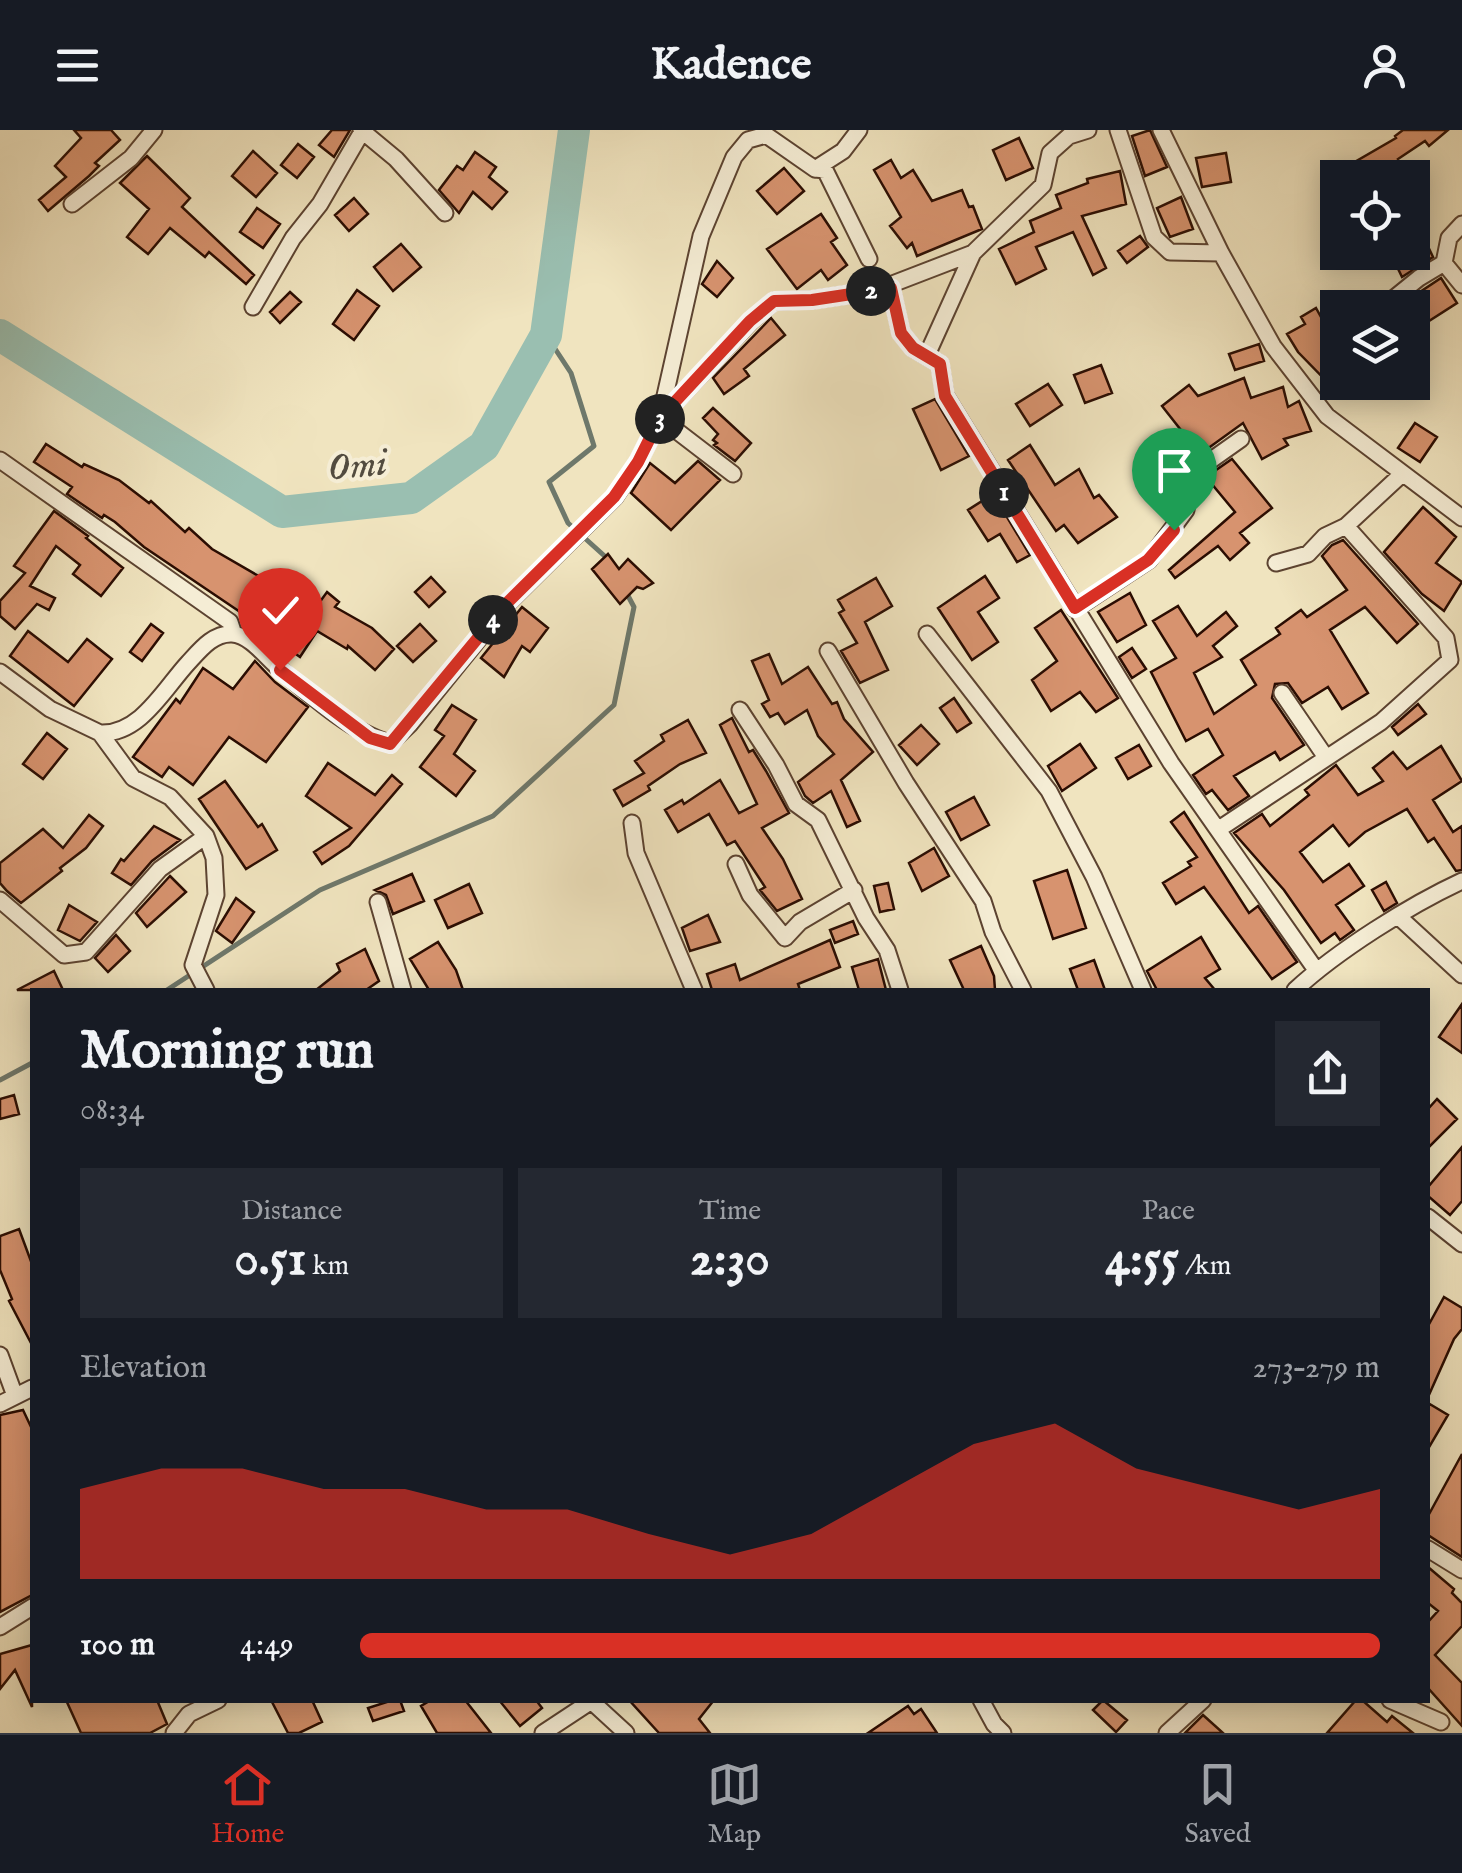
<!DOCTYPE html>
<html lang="en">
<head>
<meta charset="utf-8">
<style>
	body { margin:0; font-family:"IM FELL English",serif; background:#242831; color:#f1f3f6; height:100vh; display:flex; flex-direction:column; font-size:38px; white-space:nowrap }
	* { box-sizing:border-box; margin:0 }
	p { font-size:32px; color:#9ea1a6 }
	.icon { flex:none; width:55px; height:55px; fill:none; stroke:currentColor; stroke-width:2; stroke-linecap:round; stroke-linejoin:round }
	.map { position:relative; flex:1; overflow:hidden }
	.drawer { position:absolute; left:30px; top:858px; width:1400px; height:715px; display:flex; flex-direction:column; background:#171b24; border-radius:0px; box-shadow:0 5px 25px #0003 }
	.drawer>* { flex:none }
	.fabs { position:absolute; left:1320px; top:30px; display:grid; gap:20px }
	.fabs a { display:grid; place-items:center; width:110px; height:110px; border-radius:0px; background:#171b24; box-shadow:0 5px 25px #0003; font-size:50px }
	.pin { position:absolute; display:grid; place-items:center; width:85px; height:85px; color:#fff; margin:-102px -42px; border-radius:50% 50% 50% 0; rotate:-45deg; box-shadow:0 0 10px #0007 }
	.pin .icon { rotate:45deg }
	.km { position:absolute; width:50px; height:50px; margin:-25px; border-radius:50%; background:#222; color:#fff; font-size:28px; line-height:50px; text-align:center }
	.round { display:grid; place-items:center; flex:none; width:105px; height:105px; border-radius:0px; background:#242831 }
	.headline { display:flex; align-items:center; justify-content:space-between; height:170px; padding:0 50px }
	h1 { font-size:55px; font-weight:700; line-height:75px }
	.figures { display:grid; grid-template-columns:repeat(3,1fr); gap:15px; height:170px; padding:10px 50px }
	.figures div { display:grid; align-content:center; border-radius:0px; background:#242831; text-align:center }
	.figures b { font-size:50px; font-weight:700 }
	.figures small { font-size:28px; font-weight:400 }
	.figures p { font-size:28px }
	.chart { height:280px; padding:20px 50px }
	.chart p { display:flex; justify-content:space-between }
	.chart svg { width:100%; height:180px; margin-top:10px; fill:#d93025; opacity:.7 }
	ul { padding:0 50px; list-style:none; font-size:32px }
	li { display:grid; grid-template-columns:160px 120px 1fr; align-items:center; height:75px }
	li i { height:25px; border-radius:12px; background:#d93025 }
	header { display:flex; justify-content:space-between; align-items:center; height:130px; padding:0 50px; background:#171b24; font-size:45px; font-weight:700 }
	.tab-bar { display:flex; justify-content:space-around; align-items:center; height:140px; border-top:2px solid #363941; background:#171b24; font-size:28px; color:#9ea1a6 }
	.tab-bar a { display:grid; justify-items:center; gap:5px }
	.tab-bar .active { color:#d93025 }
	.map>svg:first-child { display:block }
</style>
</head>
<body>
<header><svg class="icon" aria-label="menu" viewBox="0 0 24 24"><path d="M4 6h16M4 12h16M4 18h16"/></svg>Kadence<svg class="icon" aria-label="person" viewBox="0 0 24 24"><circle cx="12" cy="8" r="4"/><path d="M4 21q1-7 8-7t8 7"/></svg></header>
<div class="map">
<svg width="1462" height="1603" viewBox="0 0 1462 1603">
	<rect width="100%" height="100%" fill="#f0e4bf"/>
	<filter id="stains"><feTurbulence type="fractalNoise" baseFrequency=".002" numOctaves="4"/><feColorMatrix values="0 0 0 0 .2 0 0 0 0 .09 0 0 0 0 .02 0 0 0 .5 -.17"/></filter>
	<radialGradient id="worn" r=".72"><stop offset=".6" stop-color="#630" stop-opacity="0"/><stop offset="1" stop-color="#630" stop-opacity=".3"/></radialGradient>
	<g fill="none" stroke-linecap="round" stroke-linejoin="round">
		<path stroke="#6e786b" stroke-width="5" d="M 546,205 L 571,243 L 594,316 L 549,352 L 568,393 L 609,430
			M 167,860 L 320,760 L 493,686 L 614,575 L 634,477 L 626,462
			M 0,950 L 32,933"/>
		<path stroke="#9abfb1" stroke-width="32" d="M 0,205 L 282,382 L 411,368 L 484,316 L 546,205 L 574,0"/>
	</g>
	<path fill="#d7936f" stroke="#2b0d02" stroke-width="2.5" d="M 74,0 L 111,0 L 120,10 L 95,33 L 99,36 L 89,46 L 48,81 L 39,70 L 66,47 L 55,36 L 81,8 Z
		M 332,0 L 350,0 L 334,27 L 319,15 Z
		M 1150,0 L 1167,37 L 1145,46 L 1132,6 Z
		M 1403,0 L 1448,0 L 1429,16 L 1425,11 L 1398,29 L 1400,32 L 1371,48 L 1361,48 L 1353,33 L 1396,8 L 1395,6 Z
		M 1019,8 L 1033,38 L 1006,50 L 993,20 Z
		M 298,14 L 314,27 L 297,48 L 281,35 Z
		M 253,21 L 277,43 L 256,67 L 232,46 Z
		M 475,22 L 496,37 L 489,47 L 507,62 L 492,79 L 473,62 L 459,83 L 439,60 L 457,36 L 463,40 Z
		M 1226,23 L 1231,52 L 1202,57 L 1196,28 Z
		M 147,26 L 190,68 L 182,77 L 254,145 L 246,154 L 209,122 L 205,127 L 170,98 L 148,124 L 127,107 L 149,79 L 120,53 Z
		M 891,30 L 901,48 L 913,40 L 932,71 L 962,60 L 969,77 L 973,76 L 982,99 L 917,126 L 912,113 L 907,118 L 890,96 L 901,87 L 874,40 Z
		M 784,38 L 804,61 L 777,84 L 757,61 Z
		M 1120,41 L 1126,74 L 1082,86 L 1106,138 L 1093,145 L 1073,102 L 1036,117 L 1046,139 L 1016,154 L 999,119 L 1034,102 L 1030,91 L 1061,78 L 1056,65 L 1088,53 L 1087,49 Z
		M 1181,67 L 1193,99 L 1170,107 L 1157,78 Z
		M 354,68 L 368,84 L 349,101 L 335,85 Z
		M 257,78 L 280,94 L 263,118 L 240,102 Z
		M 821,84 L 837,108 L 831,112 L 847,135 L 828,150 L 821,140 L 797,159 L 767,119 Z
		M 1140,106 L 1148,117 L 1127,133 L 1118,121 Z
		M 1423,106 L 1433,127 L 1402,147 L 1390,122 L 1412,122 L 1412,112 Z
		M 401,114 L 421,137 L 393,161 L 374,137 Z
		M 717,131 L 733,148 L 717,167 L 702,154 Z
		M 1441,148 L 1457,173 L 1429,191 L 1414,166 Z
		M 357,160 L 379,176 L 354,210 L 333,194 Z
		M 290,162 L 301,172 L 280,193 L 270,182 Z
		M 1316,178 L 1338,218 L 1338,263 L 1298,222 L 1287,204 L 1305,194 L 1301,187 Z
		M 771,188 L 785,205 L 744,239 L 749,246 L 724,264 L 713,248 Z
		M 1259,214 L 1264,231 L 1235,240 L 1229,224 Z
		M 1101,235 L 1112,263 L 1085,273 L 1074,245 Z
		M 1244,248 L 1251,268 L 1283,257 L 1288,277 L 1299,271 L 1311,301 L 1284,309 L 1288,315 L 1262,329 L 1243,293 L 1196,327 L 1180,308 L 1184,304 L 1162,276 L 1189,255 L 1198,266 Z
		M 1048,254 L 1062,275 L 1030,296 L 1016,274 Z
		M 935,269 L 969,326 L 941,340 L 913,279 Z
		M 713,278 L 751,313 L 735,331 L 714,315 L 717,313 L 713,310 L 718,304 L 703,288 Z
		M 1415,293 L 1437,307 L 1420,332 L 1398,318 Z
		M 46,314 L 82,337 L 84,334 L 119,350 L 149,373 L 151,371 L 185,402 L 189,398 L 212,419 L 274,455 L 252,490 L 144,417 L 115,392 L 104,385 L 102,388 L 67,364 L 72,357 L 34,332 Z
		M 1030,315 L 1055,355 L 1079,339 L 1094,368 L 1099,365 L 1117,387 L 1078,413 L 1064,395 L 1056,401 L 1008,330 Z
		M 1232,329 L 1272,378 L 1240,403 L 1249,413 L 1230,430 L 1218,416 L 1175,448 L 1169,440 L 1235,382 L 1206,347 Z
		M 698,331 L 720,350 L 671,400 L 631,363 L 650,333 L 675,353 Z
		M 993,364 L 1030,425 L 1017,432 L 1000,404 L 988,411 L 968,380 Z
		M 1423,377 L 1456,407 L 1436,433 L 1462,452 L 1444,481 L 1422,464 L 1384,422 Z
		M 54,381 L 88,406 L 86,408 L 123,438 L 101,466 L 73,444 L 80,435 L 56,416 L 30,456 L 55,468 L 49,480 L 37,474 L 15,499 L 0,486 L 0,471 L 25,443 L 14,436 Z
		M 1343,410 L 1418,494 L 1397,513 L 1365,477 L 1330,500 L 1368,563 L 1342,579 L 1328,557 L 1302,573 L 1288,553 L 1275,554 L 1272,568 L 1304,615 L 1280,630 L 1275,622 L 1234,646 L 1249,666 L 1228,680 L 1212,660 L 1206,664 L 1193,645 L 1223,625 L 1208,599 L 1186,611 L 1151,542 L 1176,528 L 1153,491 L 1178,476 L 1197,506 L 1226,482 L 1237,496 L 1213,516 L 1222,527 L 1194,543 L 1214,584 L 1256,555 L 1241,530 L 1280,504 L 1276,498 L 1301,480 L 1307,487 L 1347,460 L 1322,426 L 1332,415 Z
		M 608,424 L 619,439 L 628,429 L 653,453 L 643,459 L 637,457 L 620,474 L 592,439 Z
		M 985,446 L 999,468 L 978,482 L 998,512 L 972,530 L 938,478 Z
		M 431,447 L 445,462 L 429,477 L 415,462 Z
		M 876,448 L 892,476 L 865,492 L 888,540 L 860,553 L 841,521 L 857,513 L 839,483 L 844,480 L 838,470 Z
		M 327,462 L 339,472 L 335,477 L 372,498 L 394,519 L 375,540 L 348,516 L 347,519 L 317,501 L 300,527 L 276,510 L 290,490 L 301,498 Z
		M 1130,463 L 1146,495 L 1117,512 L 1098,482 Z
		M 522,477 L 548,498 L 530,522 L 522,516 L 504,547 L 481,528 Z
		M 1061,480 L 1118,568 L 1096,582 L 1080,562 L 1051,581 L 1032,550 L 1057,531 L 1035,498 Z
		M 151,494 L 163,503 L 142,531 L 130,522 Z
		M 420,494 L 436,511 L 413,532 L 397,516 Z
		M 28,501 L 68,532 L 87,509 L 112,529 L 74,576 L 10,526 Z
		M 1132,518 L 1146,539 L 1132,548 L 1119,527 Z
		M 769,524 L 782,554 L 808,537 L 832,574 L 837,572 L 844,589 L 873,622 L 841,650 L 860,691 L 847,697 L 831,661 L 813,673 L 805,666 L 798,652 L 834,624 L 818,606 L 807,580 L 785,594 L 778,583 L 770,587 L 762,574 L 769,570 L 752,531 Z
		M 255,531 L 275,552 L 308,577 L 266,632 L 229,607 L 193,655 L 169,637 L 162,647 L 133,627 L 176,569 L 180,573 L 203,538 L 233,559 Z
		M 954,568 L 971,593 L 957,602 L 940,578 Z
		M 1418,574 L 1426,584 L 1398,605 L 1392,597 Z
		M 452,575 L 476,590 L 454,624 L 475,641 L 456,666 L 420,637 L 444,606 L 435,600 Z
		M 732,588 L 749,622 L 753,620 L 766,641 L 789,683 L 762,698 L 783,729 L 802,769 L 777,781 L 760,760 L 765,757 L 735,711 L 727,715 L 709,684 L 678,702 L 665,680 L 682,670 L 684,674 L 720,650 L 739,683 L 757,674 L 720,595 Z
		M 688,590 L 706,623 L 680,634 L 648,656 L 650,660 L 623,676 L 614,660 L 644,643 L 635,631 L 664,611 L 661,605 Z
		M 921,595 L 939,614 L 917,635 L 899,615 Z
		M 47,603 L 67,619 L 43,649 L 23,634 Z
		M 1080,614 L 1096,638 L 1062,661 L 1048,636 Z
		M 1139,615 L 1151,636 L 1128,649 L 1116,628 Z
		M 1441,616 L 1462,651 L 1433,670 L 1453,702 L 1462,696 L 1462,740 L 1456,741 L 1434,708 L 1428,712 L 1407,679 L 1365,702 L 1349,716 L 1333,695 L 1300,722 L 1323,752 L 1349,734 L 1364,756 L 1336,775 L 1354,800 L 1340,810 L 1335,803 L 1321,813 L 1284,760 L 1234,703 L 1262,684 L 1270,696 L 1309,665 L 1305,660 L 1336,635 L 1358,665 L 1383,651 L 1373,638 L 1393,622 L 1407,639 Z
		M 328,633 L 375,665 L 392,645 L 402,654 L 349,716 L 322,734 L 314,722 L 351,698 L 306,666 Z
		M 225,651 L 258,697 L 262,694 L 277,720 L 246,739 L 199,669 Z
		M 974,667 L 989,695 L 961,710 L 946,682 Z
		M 1184,682 L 1249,783 L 1258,776 L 1297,832 L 1272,849 L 1204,757 L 1176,774 L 1163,753 L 1191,736 L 1188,732 L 1197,727 L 1171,692 Z
		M 89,685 L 103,696 L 86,718 L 60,738 L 62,741 L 21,773 L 7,761 L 0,753 L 0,733 L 43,699 L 63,718 Z
		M 154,696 L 180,710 L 152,731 L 131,755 L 112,743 L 121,729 L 124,731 Z
		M 934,718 L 949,746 L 922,761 L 909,733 Z
		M 1067,740 L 1086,798 L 1053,809 L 1034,751 Z
		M 412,744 L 424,771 L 393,784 L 386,765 L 375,760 Z
		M 170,746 L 186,762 L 147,797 L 136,783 Z
		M 1386,752 L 1397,773 L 1384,781 L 1372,760 Z
		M 888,753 L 894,779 L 880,782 L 874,756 Z
		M 469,754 L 482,783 L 448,798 L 435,770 Z
		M 236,768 L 254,782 L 232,813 L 216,801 Z
		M 69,775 L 97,792 L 80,811 L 58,800 Z
		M 708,785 L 720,812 L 690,821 L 682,798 Z
		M 853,791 L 858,804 L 835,813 L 830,800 Z
		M 116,805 L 130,821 L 108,842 L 95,828 Z
		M 1201,807 L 1220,839 L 1205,848 L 1215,860 L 1157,860 L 1147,841 Z
		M 830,810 L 840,837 L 798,854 L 800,860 L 712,860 L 707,844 L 735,834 L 740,850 Z
		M 438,812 L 456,840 L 463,860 L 429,860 L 410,829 Z
		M 981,816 L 994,846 L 995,860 L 964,860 L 950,830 Z
		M 365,819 L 379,851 L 366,860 L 316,860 L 340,841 L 337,834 Z
		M 878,829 L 886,860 L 859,860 L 852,837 Z
		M 1094,830 L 1105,860 L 1078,860 L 1070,839 Z
		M 54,841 L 63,860 L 17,860 Z
		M 1462,874 L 1462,923 L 1439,907 Z
		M 14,965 L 19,984 L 0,989 L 0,969 Z
		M 1437,969 L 1457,989 L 1428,1018 L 1428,979 Z
		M 1462,1017 L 1462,1071 L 1450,1085 L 1428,1066 L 1428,1057 Z
		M 19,1099 L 32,1134 L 32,1215 L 9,1171 L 12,1169 L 0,1140 L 0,1106 Z
		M 1444,1167 L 1462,1178 L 1462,1199 L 1454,1209 L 1428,1267 L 1428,1196 Z
		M 1428,1273 L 1448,1285 L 1428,1319 Z
		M 23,1280 L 32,1299 L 32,1465 L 0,1482 L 0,1285 Z
		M 1462,1324 L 1462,1427 L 1428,1405 L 1428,1386 Z
		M 1428,1437 L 1454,1459 L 1452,1463 L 1462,1473 L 1462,1496 L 1435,1525 L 1462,1553 L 1462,1596 L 1428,1558 L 1428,1492 L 1438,1481 L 1428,1473 Z
		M 32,1515 L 32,1577 L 15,1540 L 0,1559 L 0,1524 Z
		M 66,1570 L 157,1570 L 167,1594 L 150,1603 L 81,1603 Z
		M 271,1570 L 312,1570 L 322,1592 L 299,1603 L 288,1603 Z
		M 393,1570 L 400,1570 L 404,1581 L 373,1591 L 368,1578 Z
		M 431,1570 L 465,1570 L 491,1603 L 437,1603 L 421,1576 Z
		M 499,1570 L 536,1570 L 542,1578 L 520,1596 Z
		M 629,1570 L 714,1570 L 699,1589 L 710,1603 L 659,1603 Z
		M 1103,1570 L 1127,1590 L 1116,1602 L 1093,1580 Z
		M 1356,1570 L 1362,1570 L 1387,1592 L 1392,1586 L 1413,1603 L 1327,1603 Z
		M 908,1576 L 914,1584 L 921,1579 L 937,1603 L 868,1603 Z
		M 1203,1585 L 1223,1603 L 1185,1603 Z"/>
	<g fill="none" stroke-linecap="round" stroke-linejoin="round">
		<g stroke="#5c4331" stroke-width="19">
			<path id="street" d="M 361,0 L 396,29 L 445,83
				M 1118,0 L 1154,107 L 1170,122 L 1221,123
				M 1161,0 L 1221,123 L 1273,216 L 1327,286 L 1462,388
				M 815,39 L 825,40 L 869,129
				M 72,74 L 131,28 L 154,0
				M 1444,133 L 1462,155
				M 882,158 L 973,123 L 1043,55 L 1050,23 L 1069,6 L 1088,0
				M 253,177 L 293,108 L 320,74 L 363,0
				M 1382,178 L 1419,148 L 1444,133 L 1449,108 L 1462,94
				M 927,225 L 973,123
				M 0,330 L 230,492 L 234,504
				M 733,344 L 660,288 L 751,191 L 774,171 L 812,170 L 891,158 L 901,203 L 913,218 L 940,234 L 945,265 L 1171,633 L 1316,840
				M 1276,433 L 1308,424 L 1325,406 L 1346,396
				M 1075,479 L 1149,430 L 1186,380 L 1193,343 L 1241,309
				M 927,504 L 1049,661 L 1094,747 L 1143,860
				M 828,521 L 906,653 L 983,771 L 993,802 L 1023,860
				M 0,542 L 50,579 L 100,603 L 133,648 L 170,667 L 206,706 L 214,728 L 216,765 L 193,835 L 206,860
				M 1282,563 L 1325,626
				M 740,580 L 776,635 L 796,674 L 818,690 L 866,788 L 887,820 L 900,860
				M 100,603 C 140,605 164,559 188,533 C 200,520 213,503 232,504 C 251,505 267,529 281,540 C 310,565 354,604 390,613 L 410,594 L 507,474 L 615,367 L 638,332 L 660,288 L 701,106 L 734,27 L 748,10 L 766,5 L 815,39 L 843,21 L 859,0
				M 632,693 L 636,723 L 694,860
				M 1219,699 L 1381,592 L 1450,530 L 1446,508 L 1346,396 L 1401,345
				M 736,734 L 750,765 L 785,808 L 800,792 L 854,760
				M 0,770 L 64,825 L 86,822 L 160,739 L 206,706
				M 378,772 L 403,860
				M 1399,787 L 1462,845
				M 1295,860 C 1337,821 1410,775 1462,751
				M 1428,1087 L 1462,1114
				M 0,1225 L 15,1266
				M 0,1274 L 32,1258
				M 1428,1419 L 1462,1440
				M 0,1497 L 32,1477
				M 590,1570 L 626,1603
				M 981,1570 L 994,1594 L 1003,1603
				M 1390,1570 L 1441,1592
				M 174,1603 L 189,1584 L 218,1570
				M 543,1603 L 593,1570
				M 1167,1603 L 1203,1570"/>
		</g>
		<use href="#street" stroke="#f5edd5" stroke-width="15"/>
	</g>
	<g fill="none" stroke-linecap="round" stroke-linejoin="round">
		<g stroke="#fff" stroke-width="20">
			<path id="route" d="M 280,540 L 370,608 L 390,614 L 506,474 L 614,367 L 638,332 L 660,288 L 750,191 L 774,171 L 812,170 L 891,158 L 901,203 L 913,218 L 940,234 L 945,266 L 1075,478 L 1148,430 L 1174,400"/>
		</g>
		<use href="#route" stroke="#d93025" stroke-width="12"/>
	</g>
	<g text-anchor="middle" stroke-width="8" stroke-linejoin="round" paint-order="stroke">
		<g font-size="38" font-style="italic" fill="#524b3f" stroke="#f5edd5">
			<text transform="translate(357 334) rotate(-6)" y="13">Omi</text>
		</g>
	</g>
	<rect width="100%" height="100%" filter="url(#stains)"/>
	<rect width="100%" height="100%" fill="url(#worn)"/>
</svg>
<div class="fabs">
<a><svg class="icon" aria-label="locate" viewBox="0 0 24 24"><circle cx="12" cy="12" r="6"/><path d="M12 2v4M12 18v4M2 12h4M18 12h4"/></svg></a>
<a><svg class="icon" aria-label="layers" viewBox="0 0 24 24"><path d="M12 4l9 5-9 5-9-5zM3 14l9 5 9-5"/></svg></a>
</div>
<div class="pin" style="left:1174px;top:400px;background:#1e9e55"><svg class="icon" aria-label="arrive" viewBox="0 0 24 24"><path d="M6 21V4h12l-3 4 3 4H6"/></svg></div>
<div class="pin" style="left:280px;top:540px;background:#d93025"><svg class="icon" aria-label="check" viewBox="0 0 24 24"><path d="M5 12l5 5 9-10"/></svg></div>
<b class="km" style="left:1004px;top:363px">1</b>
<b class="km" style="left:871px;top:161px">2</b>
<b class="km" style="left:660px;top:289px">3</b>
<b class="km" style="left:493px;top:490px">4</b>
<section class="drawer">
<div class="headline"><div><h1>Morning run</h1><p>08:34</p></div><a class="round"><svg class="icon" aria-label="share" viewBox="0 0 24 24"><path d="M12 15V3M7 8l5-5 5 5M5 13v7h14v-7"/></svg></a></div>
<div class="figures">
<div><p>Distance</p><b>0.51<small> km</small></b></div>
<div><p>Time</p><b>2:30</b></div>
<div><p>Pace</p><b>4:55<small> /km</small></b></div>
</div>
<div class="chart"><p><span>Elevation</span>273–279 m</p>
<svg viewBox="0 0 160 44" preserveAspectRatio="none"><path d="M0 44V22L10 17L20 17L30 22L40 22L50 27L60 27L70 33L80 38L90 33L100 22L110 11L120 6L130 17L140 22L150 27L160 22V44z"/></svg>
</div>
<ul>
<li><b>100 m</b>4:49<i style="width:100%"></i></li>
</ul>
</section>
</div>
<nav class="tab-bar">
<a class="active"><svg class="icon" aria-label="home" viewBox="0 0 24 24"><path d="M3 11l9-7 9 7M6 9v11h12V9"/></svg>Home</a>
<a><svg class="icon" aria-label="map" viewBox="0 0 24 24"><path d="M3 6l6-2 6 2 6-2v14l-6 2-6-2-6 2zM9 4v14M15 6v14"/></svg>Map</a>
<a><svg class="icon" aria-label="saved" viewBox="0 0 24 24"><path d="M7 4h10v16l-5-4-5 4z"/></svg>Saved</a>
</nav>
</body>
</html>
